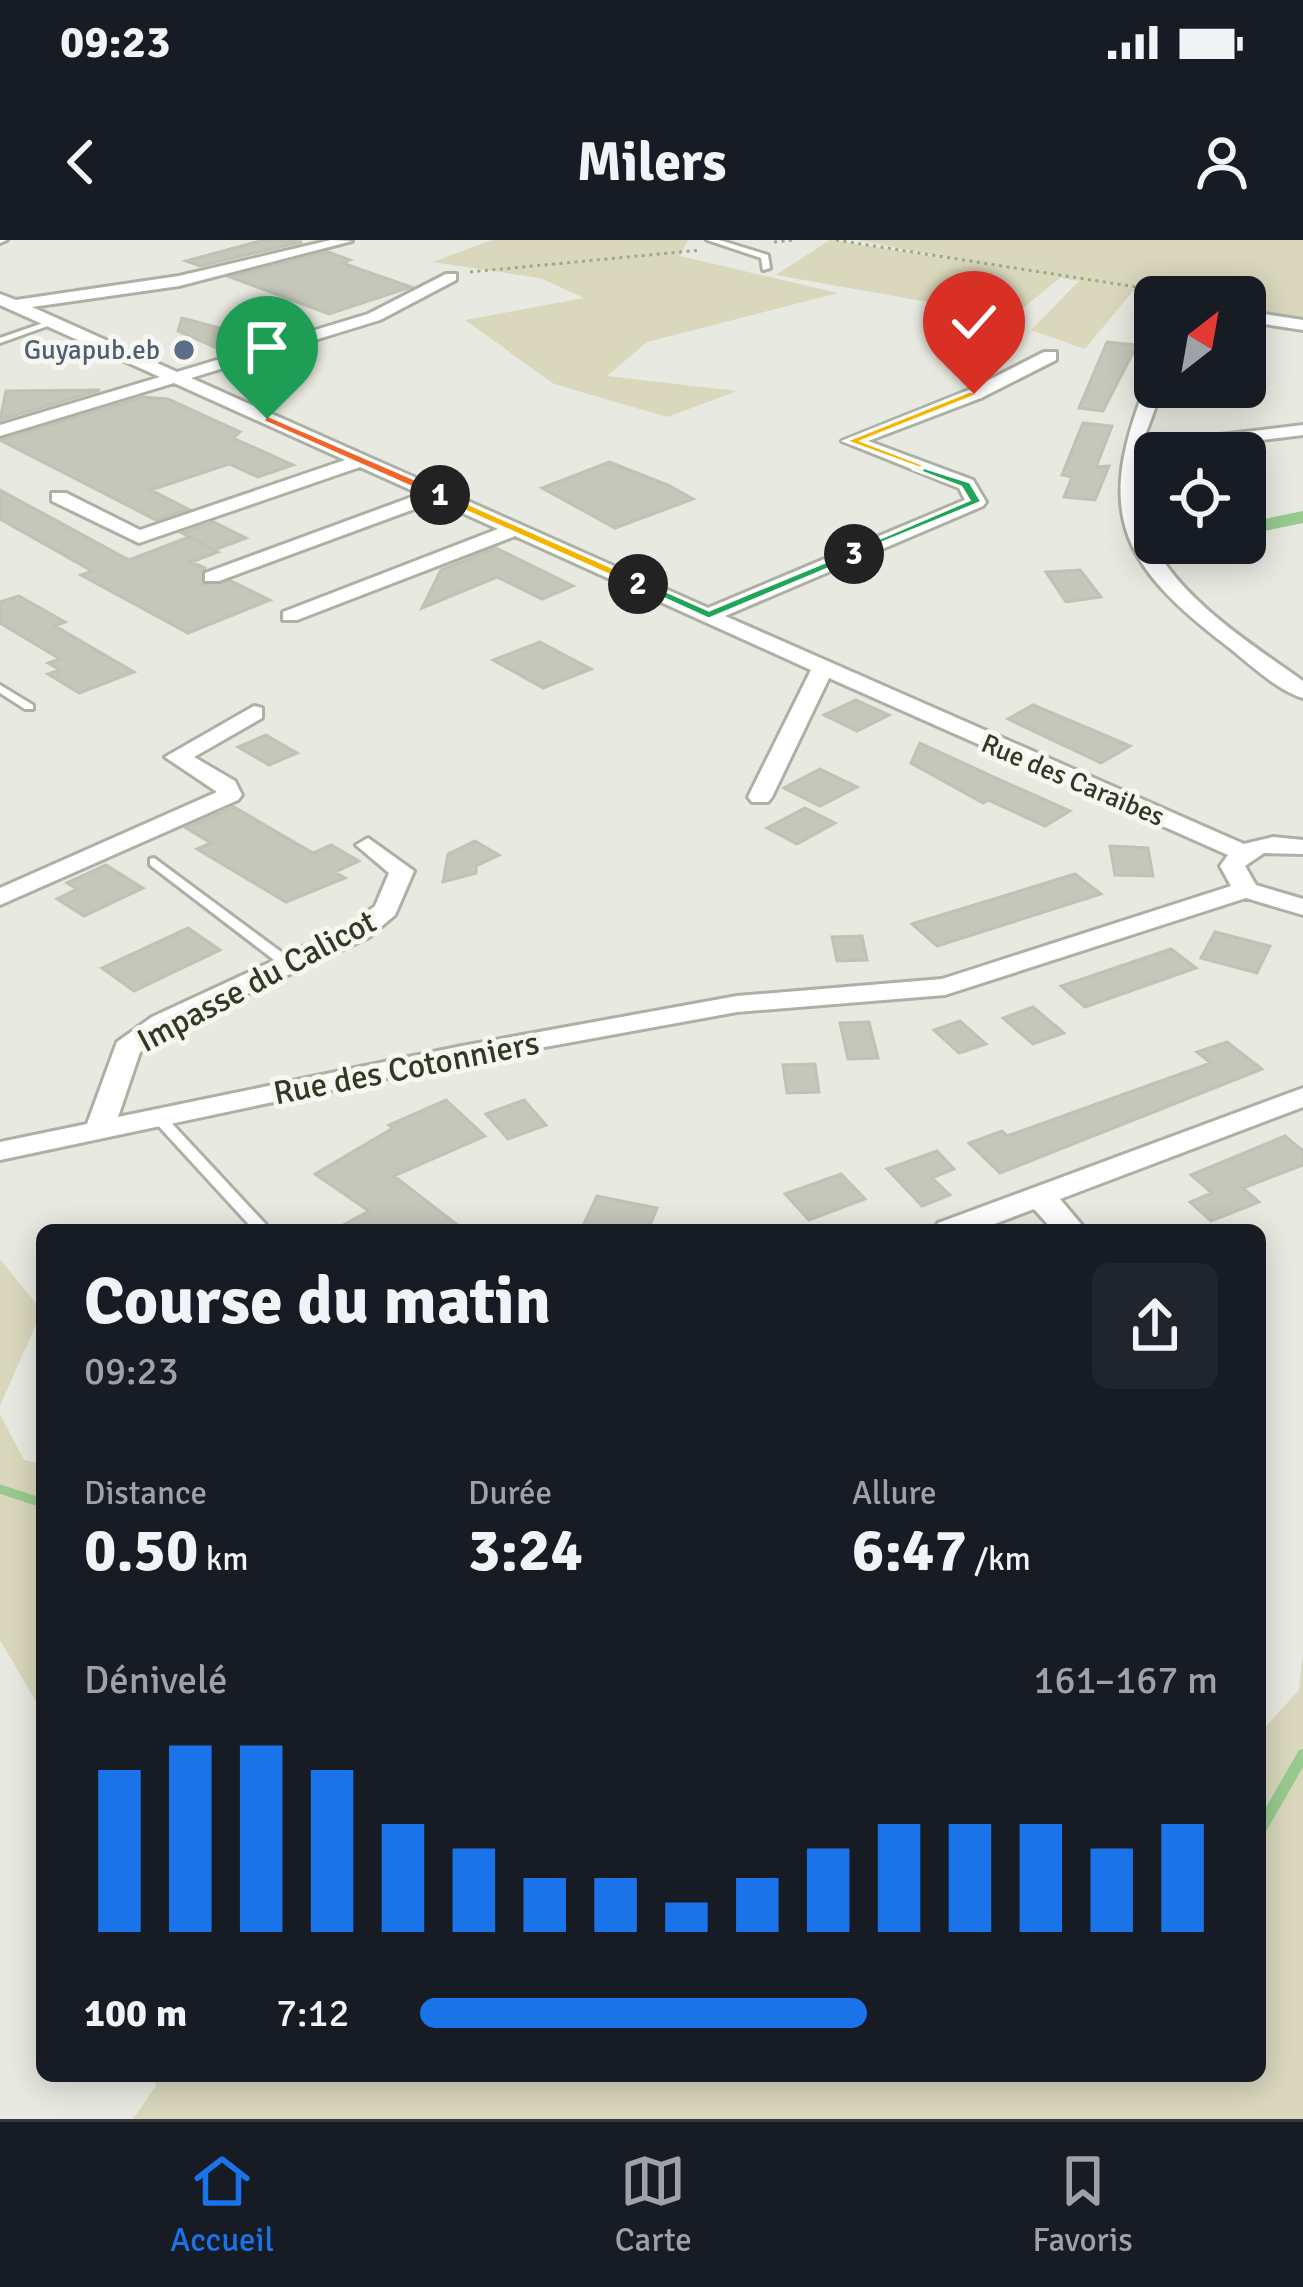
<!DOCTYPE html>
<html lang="fr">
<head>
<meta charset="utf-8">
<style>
	body { margin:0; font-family:Signika,sans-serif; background:#20242c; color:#f1f3f6; height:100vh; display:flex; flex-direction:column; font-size:45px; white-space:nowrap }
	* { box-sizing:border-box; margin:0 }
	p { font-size:39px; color:#9ea1a6 }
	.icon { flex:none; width:66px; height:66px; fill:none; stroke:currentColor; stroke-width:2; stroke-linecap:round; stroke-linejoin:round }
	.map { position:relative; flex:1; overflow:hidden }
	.details { position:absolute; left:36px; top:984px; width:1230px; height:858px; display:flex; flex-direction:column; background:#171b24; border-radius:18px; box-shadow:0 6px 30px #0003 }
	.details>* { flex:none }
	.needle { width:78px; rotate:31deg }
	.fabs { position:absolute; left:1134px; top:36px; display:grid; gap:24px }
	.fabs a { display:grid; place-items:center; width:132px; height:132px; border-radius:18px; background:#171b24; box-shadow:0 6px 30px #0003; font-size:60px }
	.pin { position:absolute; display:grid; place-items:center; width:102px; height:102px; color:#fff; margin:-123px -51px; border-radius:50% 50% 50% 0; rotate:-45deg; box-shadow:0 0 12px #0007 }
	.pin .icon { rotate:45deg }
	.km { position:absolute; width:60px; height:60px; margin:-30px; border-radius:50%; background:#222; color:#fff; font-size:33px; line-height:60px; text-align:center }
	.round { display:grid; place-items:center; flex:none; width:126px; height:126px; border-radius:18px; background:#20242c }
	.summary { display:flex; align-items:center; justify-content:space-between; height:204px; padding:0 48px }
	h1 { font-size:66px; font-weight:700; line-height:90px }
	.metrics { display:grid; grid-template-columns:repeat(3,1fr); gap:18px; height:204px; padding:12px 48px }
	.metrics div { display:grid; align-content:center }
	.metrics b { font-size:60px; font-weight:700 }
	.metrics small { font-size:33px; font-weight:400 }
	.metrics p { font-size:33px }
	.chart { height:336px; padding:24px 48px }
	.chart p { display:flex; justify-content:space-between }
	.chart svg { width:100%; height:216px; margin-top:12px; stroke:#1a73e8; stroke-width:6 }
	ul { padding:0 48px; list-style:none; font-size:39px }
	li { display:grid; grid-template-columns:192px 144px 1fr; align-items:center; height:90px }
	li i { height:30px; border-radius:15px; background:#1a73e8 }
	.status { display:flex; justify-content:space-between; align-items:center; height:84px; padding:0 60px; background:#171b24; direction:ltr }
	.status svg { height:33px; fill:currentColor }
	header { display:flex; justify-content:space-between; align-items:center; height:156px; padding:0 48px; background:#171b24; font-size:54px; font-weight:700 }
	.dock { display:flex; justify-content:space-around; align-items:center; height:168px; border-top:3px solid #363941; background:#171b24; font-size:33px; color:#9ea1a6 }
	.dock a { display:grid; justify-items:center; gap:6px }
	.dock .on { color:#1a73e8 }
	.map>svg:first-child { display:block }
</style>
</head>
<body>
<div class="status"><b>09:23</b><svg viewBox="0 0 49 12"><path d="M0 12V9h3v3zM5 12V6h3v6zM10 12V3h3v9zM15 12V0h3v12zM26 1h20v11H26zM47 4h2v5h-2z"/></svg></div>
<header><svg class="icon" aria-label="back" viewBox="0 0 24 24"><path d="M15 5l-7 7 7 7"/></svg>Milers<svg class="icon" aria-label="person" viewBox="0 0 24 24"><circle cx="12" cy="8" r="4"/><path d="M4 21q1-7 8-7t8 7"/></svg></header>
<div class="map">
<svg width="1303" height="1879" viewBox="0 0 1303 1879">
	<rect width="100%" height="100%" fill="#e8eae1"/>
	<path fill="#d9d7bc" d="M 492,0 L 688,0 L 680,16 L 838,53 L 647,102 L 607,136 L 737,151 L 667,177 L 554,144 L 465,80 L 584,58 L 540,38 L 432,22 Z
		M 830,0 L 953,19 L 858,0 L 1303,0 L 1303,78 L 1245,68 L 1245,57 L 1133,51 L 1085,109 L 1031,90 L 1079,41 L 1060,38 L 1012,77 L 776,35 Z
		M 0,1019 L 42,1071 L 0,1166 Z
		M 0,1174 L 24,1220 L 42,1224 L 42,1472 L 0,1400 Z
		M 1303,1413 L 1303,1879 L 133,1879 L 156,1846 L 154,1836 L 1260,1836 L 1260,1493 L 1299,1450 Z"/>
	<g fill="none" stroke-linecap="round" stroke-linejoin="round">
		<path stroke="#98ca8f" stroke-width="9" d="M 0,1249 L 42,1263"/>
		<path stroke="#98ca8f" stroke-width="12" d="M 1260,1590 L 1303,1515"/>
		<path fill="#98ca8f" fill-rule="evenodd" d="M 1303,271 L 1303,283 L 1245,295 L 1245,283 Z"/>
	</g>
	<path fill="#c4c7ba" stroke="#bfc3b4" stroke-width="3" d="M 264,0 L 302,2 L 200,26 L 186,21 Z
		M 328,12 L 350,20 L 342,23 L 411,47 L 329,74 L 230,37 Z
		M 283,72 L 302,79 L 305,88 L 226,112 L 178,91 L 182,78 L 235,92 Z
		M 1107,102 L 1137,105 L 1103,171 L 1079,168 Z
		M 310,106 L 314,120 L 269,132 L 252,124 Z
		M 100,150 L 0,180 L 6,151 Z
		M 143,157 L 168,159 L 240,192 L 233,198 L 293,225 L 258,237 L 229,224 L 151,250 L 188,269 L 156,280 L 0,200 Z
		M 1083,183 L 1112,186 L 1096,227 L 1109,226 L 1095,260 L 1064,257 L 1072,237 L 1062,235 Z
		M 609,222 L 668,245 L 693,259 L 615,288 L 542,248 Z
		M 0,250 L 129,320 L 189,297 L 218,312 L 191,322 L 205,328 L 202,344 L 231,341 L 270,360 L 188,393 L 81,335 L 92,331 L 0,279 Z
		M 214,282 L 246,298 L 214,310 L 182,293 Z
		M 496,308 L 573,346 L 542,359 L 497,337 L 422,368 L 441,330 Z
		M 1080,330 L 1101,357 L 1066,362 L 1046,332 Z
		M 19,356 L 65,382 L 55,386 L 134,432 L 79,453 L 48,434 L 60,430 L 48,423 L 60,419 L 0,383 L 0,362 Z
		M 540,402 L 591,429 L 543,448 L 493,420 Z
		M 856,460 L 889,475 L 857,491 L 824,475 Z
		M 1033,465 L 1102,494 L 1130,506 L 1101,523 L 1008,479 Z
		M 266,495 L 297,513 L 269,525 L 238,507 Z
		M 920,503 L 996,538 L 1070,571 L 1045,586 L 988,560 L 983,563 L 911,523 Z
		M 820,529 L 857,547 L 820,566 L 784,548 Z
		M 234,567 L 313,613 L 331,605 L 359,621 L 335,632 L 345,638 L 286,662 L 197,609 L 211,603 L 186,588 Z
		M 805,568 L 835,583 L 797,604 L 767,588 Z
		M 475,601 L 499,615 L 476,626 L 476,633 L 443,642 L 448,614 Z
		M 1110,606 L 1148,608 L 1153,636 L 1115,635 Z
		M 106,625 L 143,648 L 84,676 L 57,659 L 77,649 L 67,643 Z
		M 1075,634 L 1101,654 L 937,706 L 912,684 Z
		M 188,688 L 220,710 L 134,751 L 102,728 Z
		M 1215,692 L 1270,706 L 1257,733 L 1201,718 Z
		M 862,696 L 867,720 L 837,721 L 832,697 Z
		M 1171,709 L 1196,728 L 1085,767 L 1061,746 Z
		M 1033,767 L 1064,793 L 1033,804 L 1003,778 Z
		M 960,781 L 986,804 L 959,813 L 934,790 Z
		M 869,782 L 878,818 L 848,819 L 840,783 Z
		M 1227,802 L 1262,829 L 1000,933 L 969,903 L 1002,891 L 1007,896 L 1211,823 L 1197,812 Z
		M 815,824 L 819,852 L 787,853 L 783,825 Z
		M 446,860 L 485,896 L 394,936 L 464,990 L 334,990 L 369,971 L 315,934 L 393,888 L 389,885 Z
		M 524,860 L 546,885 L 508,899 L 486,874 Z
		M 1285,896 L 1303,911 L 1303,925 L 1243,948 L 1259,962 L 1211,981 L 1190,962 L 1212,953 L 1191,935 Z
		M 937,911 L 954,929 L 932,938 L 950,955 L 922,966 L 887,929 Z
		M 841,934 L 865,959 L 809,980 L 785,954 Z
		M 597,956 L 657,968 L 648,990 L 581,990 Z"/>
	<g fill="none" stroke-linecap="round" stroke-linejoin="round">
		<g stroke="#adb1a4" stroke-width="6">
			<path id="lane" d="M 0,0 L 7,0 L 0,3 Z
				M 707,0 L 719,0 L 768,15 L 770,28 L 763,30 L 761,18 Z
				M 49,81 L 56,83 L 0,103 L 0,98 Z
				M 0,445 L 33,465 L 33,469 L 25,469 L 0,453 Z
				M 154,618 L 292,720 L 294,723 L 292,726 L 282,726 L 150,625 L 150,619 Z
				M 159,873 L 164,875 L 271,990 L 254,990 L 154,881 L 152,878 L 154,875 Z"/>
		</g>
		<g stroke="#adb1a4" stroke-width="6">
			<path id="street" d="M 331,0 L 352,1 L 179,46 L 32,67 L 177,132 L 368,74 L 446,34 L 456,34 L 456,40 L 380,80 L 191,138 L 708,368 L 965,260 L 959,248 L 842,201 L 969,150 L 1044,112 L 1056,112 L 1056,120 L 981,158 L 868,201 L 973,240 L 986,262 L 983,266 L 725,376 L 1244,604 L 1273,597 L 1303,600 L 1303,614 L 1264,613 L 1245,626 L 1256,645 L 1303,659 L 1303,675 L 1246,658 L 945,755 L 737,772 L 462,822 L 0,920 L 0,902 L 87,884 L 117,802 L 152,777 L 351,685 L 375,666 L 389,633 L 356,605 L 368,598 L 414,631 L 395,675 L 369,697 L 172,789 L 140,812 L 118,877 L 462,806 L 737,756 L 942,739 L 1231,646 L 1220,626 L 1228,615 L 829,438 L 772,557 L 768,562 L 752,562 L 748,557 L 811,430 L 515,296 L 297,380 L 283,380 L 283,372 L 498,289 L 436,261 L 219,341 L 205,341 L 205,333 L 420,254 L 360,227 L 139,303 L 52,261 L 52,253 L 66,253 L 140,290 L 345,220 L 174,143 L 0,196 L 0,185 L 160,137 L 0,65 L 0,54 L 16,60 L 179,36 Z
				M 1245,71 L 1303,80 L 1303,90 L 1245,81 Z
				M 1155,140 L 1155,147 L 1163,147 L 1144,198 L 1179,200 L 1303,185 L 1303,195 L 1179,210 L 1141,209 C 1115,320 1226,386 1303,441 L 1303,458 C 1276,450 1249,423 1227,406 C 1118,323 1096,272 1146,145 Z
				M 254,466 L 262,468 L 262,478 L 194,517 L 235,541 L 242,555 L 238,560 L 0,665 L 0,648 L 217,552 L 165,517 Z
				M 1303,848 L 1303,867 L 1060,959 L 1086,990 L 1053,990 L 1034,969 L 979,990 L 934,990 L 938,983 Z"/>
		</g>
		<path stroke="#9daa85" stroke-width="3" stroke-dasharray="3 4.5" stroke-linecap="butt" d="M 836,0 L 1149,49 L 1161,57
			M 774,2 L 794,0
			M 470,32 L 701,10"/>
		<use href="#lane" fill="#fff" fill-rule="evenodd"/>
		<use href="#street" fill="#fff" fill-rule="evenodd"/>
	</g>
	<path fill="#f0652b" stroke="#fff" stroke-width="3" d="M 267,175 L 445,252 L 446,255 L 436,258 L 263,181 Z"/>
	<path fill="#f5b400" stroke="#fff" stroke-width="3" d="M 440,251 L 643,341 L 645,344 L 634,346 L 436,258 Z"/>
	<path fill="#22a559" stroke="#fff" stroke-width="3" d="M 854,310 L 859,316 L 709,379 L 632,344 L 643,341 L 709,370 Z"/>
	<path fill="#22a559" stroke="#fff" stroke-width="3" d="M 913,224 L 970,242 L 982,262 L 850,316 L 850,311 L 969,260 L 961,247 L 913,229 Z"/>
	<path fill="#f5b400" stroke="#fff" stroke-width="3" d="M 970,151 L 980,154 L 862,201 L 922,224 L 922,229 L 845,201 Z"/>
	<circle fill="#5c6f8a" stroke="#f6f7f1" stroke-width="4.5" cx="184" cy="110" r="12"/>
	<g text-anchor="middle" stroke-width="10" stroke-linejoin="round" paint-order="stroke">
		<g font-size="27" fill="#4e5e75" stroke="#f6f7f1" text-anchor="end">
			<text x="160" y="119">Guyapub.eb</text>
		</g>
		<g font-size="27" fill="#303923" stroke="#f6f7f1">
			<text transform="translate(1073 540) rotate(23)" y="9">Rue des Caraibes</text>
		</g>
		<g font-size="33" fill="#303923" stroke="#f6f7f1">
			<text transform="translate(256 740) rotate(-28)" y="12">Impasse du Calicot</text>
			<text transform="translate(406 827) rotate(-11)" y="12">Rue des Cotonniers</text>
		</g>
	</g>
</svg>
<div class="fabs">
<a><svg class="needle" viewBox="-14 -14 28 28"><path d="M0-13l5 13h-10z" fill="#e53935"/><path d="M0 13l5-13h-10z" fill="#9ea1a6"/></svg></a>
<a><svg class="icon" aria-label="locate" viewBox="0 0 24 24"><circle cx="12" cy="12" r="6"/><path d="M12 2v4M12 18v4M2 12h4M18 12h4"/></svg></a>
</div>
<div class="pin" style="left:267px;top:179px;background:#1e9e55"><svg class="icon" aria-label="arrive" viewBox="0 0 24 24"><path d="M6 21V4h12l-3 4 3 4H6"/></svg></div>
<div class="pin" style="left:974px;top:154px;background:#d93025"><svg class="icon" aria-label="check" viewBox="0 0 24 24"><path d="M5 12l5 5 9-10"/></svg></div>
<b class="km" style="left:440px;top:255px">1</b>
<b class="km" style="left:638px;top:344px">2</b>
<b class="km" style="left:854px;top:314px">3</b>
<section class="details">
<div class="summary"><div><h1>Course du matin</h1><p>09:23</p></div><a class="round"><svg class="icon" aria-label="share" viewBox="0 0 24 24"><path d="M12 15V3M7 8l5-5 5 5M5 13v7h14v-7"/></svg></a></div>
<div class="metrics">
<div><p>Distance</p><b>0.50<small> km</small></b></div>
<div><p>Durée</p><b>3:24</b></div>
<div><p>Allure</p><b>6:47<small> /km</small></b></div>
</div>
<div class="chart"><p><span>Dénivelé</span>161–167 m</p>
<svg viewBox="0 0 160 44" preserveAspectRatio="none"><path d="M5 44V11M15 44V6M25 44V6M35 44V11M45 44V22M55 44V27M65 44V33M75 44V33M85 44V38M95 44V33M105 44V27M115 44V22M125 44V22M135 44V22M145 44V27M155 44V22"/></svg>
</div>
<ul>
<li><b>100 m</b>7:12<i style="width:56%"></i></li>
</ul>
</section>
</div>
<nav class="dock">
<a class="on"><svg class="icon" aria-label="home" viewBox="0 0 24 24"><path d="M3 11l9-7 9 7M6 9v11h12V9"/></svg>Accueil</a>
<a><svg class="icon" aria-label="map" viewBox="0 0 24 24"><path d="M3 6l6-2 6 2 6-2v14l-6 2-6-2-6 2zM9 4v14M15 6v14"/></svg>Carte</a>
<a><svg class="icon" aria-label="saved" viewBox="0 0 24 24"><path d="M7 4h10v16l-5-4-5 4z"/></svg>Favoris</a>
</nav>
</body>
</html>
